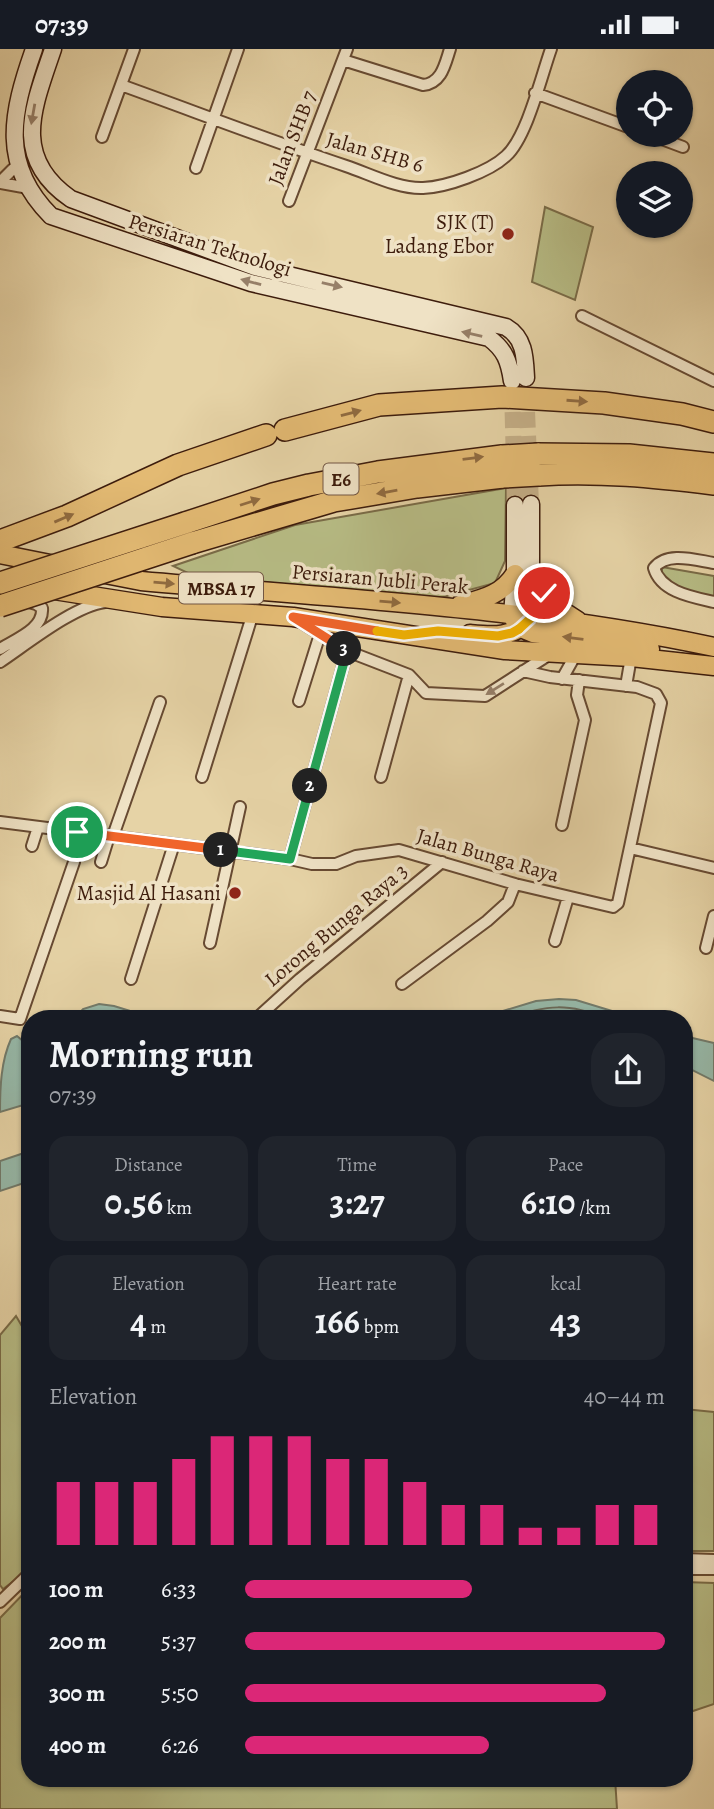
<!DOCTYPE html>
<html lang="en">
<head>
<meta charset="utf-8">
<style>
	body { margin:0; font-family:Alegreya,serif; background:#20242c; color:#f1f3f6; height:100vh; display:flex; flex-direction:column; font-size:26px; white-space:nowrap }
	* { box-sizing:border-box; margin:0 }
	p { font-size:23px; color:#9ea1a6 }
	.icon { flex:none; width:38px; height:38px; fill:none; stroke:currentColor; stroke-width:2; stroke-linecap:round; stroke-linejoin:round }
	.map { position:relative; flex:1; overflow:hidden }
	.drawer { position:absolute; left:21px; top:961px; width:672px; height:777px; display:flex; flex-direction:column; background:#171b24; border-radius:28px; box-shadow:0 2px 5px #0004 }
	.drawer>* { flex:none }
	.tools { position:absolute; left:616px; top:21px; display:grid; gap:14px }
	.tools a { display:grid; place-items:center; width:77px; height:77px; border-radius:50%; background:#171b24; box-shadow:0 2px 5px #0004; font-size:35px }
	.pin { position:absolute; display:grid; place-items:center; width:60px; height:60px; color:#fff; margin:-30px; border:4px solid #fff; border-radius:50%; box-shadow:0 2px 7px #0007 }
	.km { position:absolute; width:35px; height:35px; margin:-18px; border-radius:50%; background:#222; color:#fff; font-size:19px; line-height:35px; text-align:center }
	.round { display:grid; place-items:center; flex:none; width:74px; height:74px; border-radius:28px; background:#20242c }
	.summary { display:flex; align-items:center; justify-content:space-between; height:119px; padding:0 28px }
	h1 { font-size:38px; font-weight:600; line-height:52px }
	.figures { display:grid; grid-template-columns:repeat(3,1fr); gap:10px; height:119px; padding:7px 28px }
	.figures div { display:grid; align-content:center; border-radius:18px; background:#20242c; text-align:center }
	.figures b { font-size:35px; font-weight:600 }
	.figures small { font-size:19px; font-weight:400 }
	.figures p { font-size:19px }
	.chart { height:196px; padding:14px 28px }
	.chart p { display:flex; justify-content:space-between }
	.chart svg { width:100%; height:126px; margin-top:7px; stroke:#db2777; stroke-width:6 }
	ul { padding:0 28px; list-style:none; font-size:23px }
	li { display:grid; grid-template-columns:112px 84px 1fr; align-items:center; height:52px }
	li i { height:18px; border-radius:9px; background:#db2777 }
	.status { display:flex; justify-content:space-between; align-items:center; height:49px; padding:0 35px; background:#171b24; direction:ltr }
	.status svg { height:19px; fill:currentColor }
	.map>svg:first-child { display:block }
</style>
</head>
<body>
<div class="status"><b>07:39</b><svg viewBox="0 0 49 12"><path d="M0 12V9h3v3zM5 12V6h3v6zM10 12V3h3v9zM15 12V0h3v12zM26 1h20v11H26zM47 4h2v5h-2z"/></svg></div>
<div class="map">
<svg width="714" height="1760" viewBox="0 0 714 1760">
	<rect width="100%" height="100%" fill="#e6d3a6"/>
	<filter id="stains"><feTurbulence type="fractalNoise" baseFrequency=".00286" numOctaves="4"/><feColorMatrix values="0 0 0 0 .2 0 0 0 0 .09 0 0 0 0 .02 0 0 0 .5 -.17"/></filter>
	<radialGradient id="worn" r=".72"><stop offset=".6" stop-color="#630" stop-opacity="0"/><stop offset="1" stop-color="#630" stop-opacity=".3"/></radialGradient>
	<path fill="#b7bc85" stroke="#7a6c48" stroke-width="2" d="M 545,158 L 593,178 L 575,251 L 532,233 Z
		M 506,439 L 505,512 L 495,534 L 436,550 L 192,526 L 173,517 L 295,476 Z
		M 662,518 L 714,527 L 714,550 L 687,545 L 661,527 Z
		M 16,1267 L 30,1291 L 30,1520 L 3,1540 L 0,1536 L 0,1286 Z
		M 684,1360 L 714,1363 L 714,1502 L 684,1502 Z
		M 684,1533 L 714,1534 L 714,1655 L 684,1665 Z
		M 30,1538 L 30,1729 L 615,1729 L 617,1760 L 0,1760 L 0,1569 Z"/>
	<path fill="#96b8a8" stroke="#727a6a" stroke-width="2" d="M 559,950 L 576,951 L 635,969 L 480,969 L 536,952 Z
		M 99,955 L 114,957 L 153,969 L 75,969 L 83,960 Z
		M 17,987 L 30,998 L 30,1054 L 0,1063 C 0,1038 1,1012 11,990 Z
		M 684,987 L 714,994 L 714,1032 L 684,1017 Z
		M 30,1102 L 30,1132 L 0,1142 L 0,1112 Z"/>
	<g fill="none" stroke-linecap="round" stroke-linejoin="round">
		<path stroke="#6a6a5a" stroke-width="2" d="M 504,970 C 553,955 563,954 612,970"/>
		<path stroke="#c4ae87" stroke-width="16" stroke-dasharray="16 8" stroke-linecap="butt" d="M 512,339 L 515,456
			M 526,339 L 531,455"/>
		<g stroke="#674a32" stroke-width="14">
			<path id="street" d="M 343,11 L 423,36 C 442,34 445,15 450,0
				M 121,36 C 196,63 271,92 346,117 C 370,125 398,140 423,139 C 447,138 489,123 506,107 C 527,88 541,28 551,0
				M 535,44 L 628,78
				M 651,86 L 683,98
				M 102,88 L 134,0
				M 196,119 L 238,0
				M 0,133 L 13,120
				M 0,134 L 23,138
				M 289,152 L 347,0
				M 582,267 L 714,332
				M 714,514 C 695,511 667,502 654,519 C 661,543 692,548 714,553
				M 301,573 L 347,602 L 409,626 L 426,644 L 485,647 L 550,605
				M 0,600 C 16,590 44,580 42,559 L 36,555 L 25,552
				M 0,613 C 27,595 74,557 105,553
				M 562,630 L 576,605
				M 626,637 L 631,608
				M 299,652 L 320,585
				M 202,728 L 253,564
				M 381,728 L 409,626
				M 0,773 L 290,810 L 312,815 L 336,815 L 356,807 L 399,801 L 515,835 L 613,858 L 618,854 L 661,654 L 656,645 L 637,638 L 550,628 L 523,622
				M 562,776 L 585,671 L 577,646 L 579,631
				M 113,787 L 160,653
				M 32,797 L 38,778
				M 630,799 L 714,819
				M 290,810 L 347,602
				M 101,813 L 109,787
				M 555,892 L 568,848
				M 210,894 L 240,758
				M 706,899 L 714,867
				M 131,930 L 174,795
				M 402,935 L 487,872 L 508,853 L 515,835
				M 0,967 L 20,970 L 74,813 L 77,783
				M 256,970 L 300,930 L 442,813
				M 684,1510 L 714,1511
				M 684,1520 L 714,1520
				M 0,1553 L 30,1524"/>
		</g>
		<g stroke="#3d1c0c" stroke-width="19">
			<path id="secondary" d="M 34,0 C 11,65 0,116 51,167 L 251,234 L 489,289 C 505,301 509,312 512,332
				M 53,0 C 34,57 10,108 71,150 L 255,218 L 506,278 C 525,289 525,309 526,329
				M 512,567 L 515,525 L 515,456
				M 531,569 L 531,455"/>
		</g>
		<g stroke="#3d1c0c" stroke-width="21">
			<path id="primary" d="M 0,505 L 55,516
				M 100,524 L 141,532 C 332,549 526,558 714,598
				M 532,527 L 558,559 L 578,572
				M 3,533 L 162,558 L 293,568 L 505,601 L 631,608 L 714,617
				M 460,556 C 482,550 502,546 515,525
				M 512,567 L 521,579 L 533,584 L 623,595 L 650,600
				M 470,585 C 493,587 511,589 529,572"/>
		</g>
		<g stroke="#3d1c0c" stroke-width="24">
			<path id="highway" d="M 285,381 L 379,356 L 502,348 L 604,354 L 682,365 L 714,373
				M 538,405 L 629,406 L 714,415
				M 539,426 C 598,422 655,428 714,435
				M 185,474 L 273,445 L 309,436 L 378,423 L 502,407
				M 0,492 L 67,467 L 178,416 L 266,386
				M 192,494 L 334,452 L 417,438 L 503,428"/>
		</g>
		<use href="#street" stroke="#efe2c5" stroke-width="10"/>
		<use href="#secondary" stroke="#efe2c5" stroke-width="16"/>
		<use href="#primary" stroke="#e3ba73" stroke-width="18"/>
		<use href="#highway" stroke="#e3ba73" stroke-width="21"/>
		<g stroke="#3d1c0c" stroke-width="24" stroke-linecap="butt">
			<path id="highway-bridge" d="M 502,407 L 538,405
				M 503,428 L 539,426
				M 0,534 L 185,474
				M 0,557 L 192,494"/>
		</g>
		<use href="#highway-bridge" stroke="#e3ba73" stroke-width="21"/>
	</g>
	<defs><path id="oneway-solid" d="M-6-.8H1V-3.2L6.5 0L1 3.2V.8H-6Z" transform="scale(1.75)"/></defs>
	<g fill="#967f68">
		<use href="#oneway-solid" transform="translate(33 65) rotate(100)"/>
		<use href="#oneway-solid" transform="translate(251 233) rotate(-165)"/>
		<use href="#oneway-solid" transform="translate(332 236) rotate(13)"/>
		<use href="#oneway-solid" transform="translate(472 285) rotate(-167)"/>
		<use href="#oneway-solid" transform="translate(495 640) rotate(148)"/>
	</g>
	<g fill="#906b40">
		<use href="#oneway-solid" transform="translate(577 352) rotate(4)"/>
		<use href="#oneway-solid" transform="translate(351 364) rotate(-15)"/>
		<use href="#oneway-solid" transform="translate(473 409) rotate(-7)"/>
		<use href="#oneway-solid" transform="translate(387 443) rotate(170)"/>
		<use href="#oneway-solid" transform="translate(250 453) rotate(-18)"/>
		<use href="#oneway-solid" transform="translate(64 469) rotate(-23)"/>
		<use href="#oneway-solid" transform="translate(164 534) rotate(5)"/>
		<use href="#oneway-solid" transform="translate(390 553) rotate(5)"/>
		<use href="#oneway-solid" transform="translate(573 589) rotate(-173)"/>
	</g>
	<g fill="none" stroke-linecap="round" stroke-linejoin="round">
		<g stroke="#fff" stroke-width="14">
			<path id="split-1" d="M 77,783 L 221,801"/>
		</g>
		<g stroke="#fff" stroke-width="14">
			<path id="split-2" d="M 221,801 L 290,810 L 310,737"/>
		</g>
		<g stroke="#fff" stroke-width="14">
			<path id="split-3" d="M 310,737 L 347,602 L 344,600"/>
		</g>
		<g stroke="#fff" stroke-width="14">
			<path id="split-4" d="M 344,600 L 293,568 L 377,582"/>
		</g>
		<g stroke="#fff" stroke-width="14">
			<path id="split-5" d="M 377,582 L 404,586 L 438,582 L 498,587 L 512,584 L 519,580"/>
		</g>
		<g stroke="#fff" stroke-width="14">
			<path id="split-6" d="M 519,580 L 531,569 L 532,527 L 544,544"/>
		</g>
		<use href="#split-1" stroke="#f0652b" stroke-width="9"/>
		<use href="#split-2" stroke="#22a559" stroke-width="9"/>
		<use href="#split-3" stroke="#22a559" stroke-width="9"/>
		<use href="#split-4" stroke="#f0652b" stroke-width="9"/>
		<use href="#split-5" stroke="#f5b400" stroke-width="9"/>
		<use href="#split-6" stroke="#f5b400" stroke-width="9"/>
	</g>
	<g fill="#8f2418" stroke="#efe2c5" stroke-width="2.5">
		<circle cx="508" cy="185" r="7"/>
		<circle cx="235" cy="844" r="7"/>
	</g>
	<g text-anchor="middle" stroke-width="7" stroke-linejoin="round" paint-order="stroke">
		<g fill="#efe2c5" stroke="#725744" stroke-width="2">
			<rect x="323.5" y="414.5" width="35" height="31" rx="5"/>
			<rect x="179" y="523.5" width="84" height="31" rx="5"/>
		</g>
		<g font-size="19" font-weight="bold" fill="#3d1c0c">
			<text x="341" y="437">E6</text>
			<text x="221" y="546">MBSA 17</text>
		</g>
		<g font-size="21" fill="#3d1c0c" stroke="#efe2c5">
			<text transform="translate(292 89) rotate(-69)" y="7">Jalan SHB 7</text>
			<text transform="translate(375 103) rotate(16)" y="7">Jalan SHB 6</text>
			<text transform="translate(210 196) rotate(17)" y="7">Persiaran Teknologi</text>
			<text transform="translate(380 530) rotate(5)" y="7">Persiaran Jubli Perak</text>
			<text transform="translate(488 806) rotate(16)" y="7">Jalan Bunga Raya</text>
			<text transform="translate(336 876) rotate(-40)" y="7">Lorong Bunga Raya 3</text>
		</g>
		<g font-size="21" fill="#3d1c0c" stroke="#efe2c5" text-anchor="end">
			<text x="494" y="180">SJK (T)<tspan x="494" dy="24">Ladang Ebor</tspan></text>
			<text x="221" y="851">Masjid Al Hasani</text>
		</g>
	</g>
	<rect width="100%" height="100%" filter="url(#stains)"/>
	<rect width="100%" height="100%" fill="url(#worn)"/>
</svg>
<div class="tools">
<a><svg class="icon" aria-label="locate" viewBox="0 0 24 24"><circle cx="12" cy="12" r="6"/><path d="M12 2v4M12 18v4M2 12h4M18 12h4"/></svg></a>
<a><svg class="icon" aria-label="layers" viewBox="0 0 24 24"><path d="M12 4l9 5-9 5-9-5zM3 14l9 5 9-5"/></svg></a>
</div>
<div class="pin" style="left:77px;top:783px;background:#1e9e55"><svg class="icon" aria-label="arrive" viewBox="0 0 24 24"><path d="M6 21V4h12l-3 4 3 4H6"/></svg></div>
<div class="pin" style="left:544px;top:544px;background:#d93025"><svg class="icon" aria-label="check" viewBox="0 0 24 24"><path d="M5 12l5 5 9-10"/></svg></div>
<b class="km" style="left:221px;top:801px">1</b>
<b class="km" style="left:310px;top:737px">2</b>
<b class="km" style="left:344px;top:600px">3</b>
<section class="drawer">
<div class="summary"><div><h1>Morning run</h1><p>07:39</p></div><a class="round"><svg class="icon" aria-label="share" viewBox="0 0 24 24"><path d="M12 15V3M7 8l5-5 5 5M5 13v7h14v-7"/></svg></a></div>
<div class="figures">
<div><p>Distance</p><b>0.56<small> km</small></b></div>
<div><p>Time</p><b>3:27</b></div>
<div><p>Pace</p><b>6:10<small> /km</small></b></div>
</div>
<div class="figures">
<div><p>Elevation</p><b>4<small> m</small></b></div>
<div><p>Heart rate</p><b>166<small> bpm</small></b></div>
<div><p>kcal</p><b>43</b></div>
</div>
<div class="chart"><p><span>Elevation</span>40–44 m</p>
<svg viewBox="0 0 160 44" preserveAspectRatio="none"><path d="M5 44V22M15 44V22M25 44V22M35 44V14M45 44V6M55 44V6M65 44V6M75 44V14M85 44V14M95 44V22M105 44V30M115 44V30M125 44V38M135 44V38M145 44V30M155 44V30"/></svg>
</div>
<ul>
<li><b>100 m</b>6:33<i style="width:54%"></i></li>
<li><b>200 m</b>5:37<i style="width:100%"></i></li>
<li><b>300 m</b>5:50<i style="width:86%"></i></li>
<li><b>400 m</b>6:26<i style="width:58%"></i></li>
</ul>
</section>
</div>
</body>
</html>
